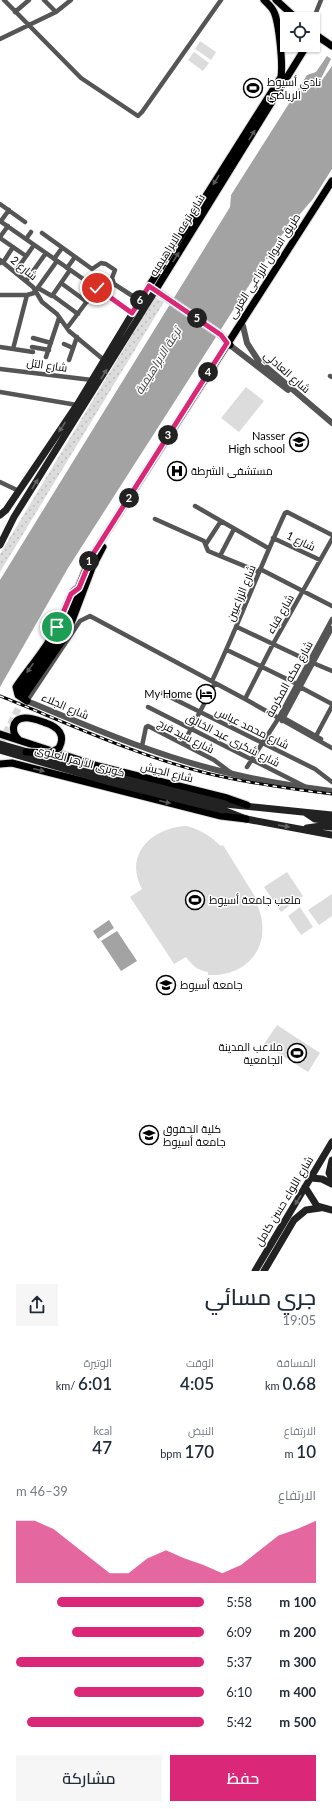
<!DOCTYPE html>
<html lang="ar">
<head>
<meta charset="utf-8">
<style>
	body { margin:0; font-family:Lato,Cairo,sans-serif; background:#f6f6f7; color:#1f2937; direction:rtl; height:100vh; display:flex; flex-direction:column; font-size:15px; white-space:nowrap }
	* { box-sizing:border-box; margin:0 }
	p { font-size:13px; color:#747a83 }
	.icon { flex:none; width:22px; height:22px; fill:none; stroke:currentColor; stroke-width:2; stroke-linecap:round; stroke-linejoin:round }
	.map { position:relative; height:1271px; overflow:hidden; direction:ltr }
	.panel { display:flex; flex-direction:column; background:#fff; flex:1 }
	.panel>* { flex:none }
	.fabs { position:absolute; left:280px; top:12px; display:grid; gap:8px }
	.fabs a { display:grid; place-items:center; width:40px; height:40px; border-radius:0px; background:#fff; box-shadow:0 1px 3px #0004; font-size:20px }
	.pin { position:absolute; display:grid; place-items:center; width:34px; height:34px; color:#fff; margin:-17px; border:2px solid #fff; border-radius:50%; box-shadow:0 1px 4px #0007 }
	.km { position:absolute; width:20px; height:20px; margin:-10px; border-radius:50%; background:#222; color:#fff; font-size:11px; line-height:20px; text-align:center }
	.round { display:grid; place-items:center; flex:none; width:42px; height:42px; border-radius:0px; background:#f6f6f7 }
	.head { display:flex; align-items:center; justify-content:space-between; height:68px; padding:0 16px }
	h1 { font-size:22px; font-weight:600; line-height:30px }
	.stats { display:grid; grid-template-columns:repeat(3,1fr); gap:6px; height:68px; padding:4px 16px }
	.stats div { display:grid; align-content:center }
	.stats b { font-size:17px; font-weight:600 }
	.stats small { font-size:11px; font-weight:400 }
	.stats p { font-size:11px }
	.chart { height:112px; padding:8px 16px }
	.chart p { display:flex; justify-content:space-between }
	.chart svg { width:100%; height:72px; margin-top:4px; fill:#db2777; opacity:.7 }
	.action { display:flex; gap:8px; margin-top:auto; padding:8px 16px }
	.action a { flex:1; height:46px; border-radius:0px; background:#db2777; color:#fff; font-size:16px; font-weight:600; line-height:46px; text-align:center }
	.action a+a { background:#f6f6f7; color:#1f2937 }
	ul { padding:0 16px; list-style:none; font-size:13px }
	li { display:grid; grid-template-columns:64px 48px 1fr; align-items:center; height:30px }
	li i { height:10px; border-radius:5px; background:#db2777 }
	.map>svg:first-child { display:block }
</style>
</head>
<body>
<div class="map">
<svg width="332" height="1271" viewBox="0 0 332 1271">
	<defs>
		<pattern id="park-dots" width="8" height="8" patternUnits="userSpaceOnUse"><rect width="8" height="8" fill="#dcdcdc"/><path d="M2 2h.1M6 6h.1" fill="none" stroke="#bbb" stroke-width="1.8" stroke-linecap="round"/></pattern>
	</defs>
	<rect width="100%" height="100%" fill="#fff"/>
	<path fill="#dcdcdc" d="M 200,41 L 216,52 L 211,60 L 195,49 Z
		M 194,52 L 209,63 L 203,71 L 188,60 Z
		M 246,387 L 264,401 L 239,432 L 221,418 Z
		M 187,826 C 201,830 210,836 221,846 L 223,845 L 259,903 L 257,904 C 274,943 250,977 208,975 L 208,972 C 197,970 193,966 186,957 L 174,964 L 130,897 L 142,889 C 123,854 153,827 187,826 Z
		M 287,872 L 303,896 L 281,912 L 264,887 Z
		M 332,894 L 332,916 L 319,925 L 308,910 Z
		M 300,907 L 313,927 L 301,935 L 288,916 Z
		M 277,1025 L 320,1053 L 308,1072 L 264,1044 Z"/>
	<path fill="url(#park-dots)" d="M 155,297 L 164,302 L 0,572 L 0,554 Z"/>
	<path fill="#a3a3a3" d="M 327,56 L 331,59 L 315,90 L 332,66 L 332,169 L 313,199 L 280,237 L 68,568 L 0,687 L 0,580 L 230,207 L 231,195 L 307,75 L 316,72 Z
		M 109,920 L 114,928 L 98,939 L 93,931 Z
		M 117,931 L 137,961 L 121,971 L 101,941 Z"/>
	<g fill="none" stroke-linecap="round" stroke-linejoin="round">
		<path stroke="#d9d9d9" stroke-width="7" stroke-dasharray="7 3.5" stroke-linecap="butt" d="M 1,743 L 25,695"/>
		<g stroke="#dbdbdb" stroke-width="9">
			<path id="primary" d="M 276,0 L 297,19
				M 313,33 L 332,46
				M 281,39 L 282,32 L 287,25
				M 155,291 L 307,45
				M 230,345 L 221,335 L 149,286 L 281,77 C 283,64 279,23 274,12 C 272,7 268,4 264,0
				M 21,692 L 60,634 L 85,571 L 93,554 L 332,181
				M 25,695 L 67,634 L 92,568 L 103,547
				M 27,701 L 18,695 L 16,687 C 32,664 51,643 62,617 C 67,607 68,593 78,588
				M 0,734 L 98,766 L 227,798 L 247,805
				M 19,740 C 11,733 11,719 24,718 C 31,717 40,721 46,723
				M 0,764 L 12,763 L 221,816 L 246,819"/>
		</g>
		<path stroke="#555" stroke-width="4.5" d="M 4,0 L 81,78 L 138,116 L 142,112 L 221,0
			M 44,0 L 56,12
			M 15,12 L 29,0
			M 311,19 L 315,15 L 321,0
			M 0,39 L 56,12 L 71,0
			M 0,204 L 25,222
			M 0,221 L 132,313
			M 1,221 L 9,210
			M 42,233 L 92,269 L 101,263 L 106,264 L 115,270 L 112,278 L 114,284 L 131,295
			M 0,237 L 8,226
			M 0,238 L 26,256
			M 26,239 L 31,232
			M 54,259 L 62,248
			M 0,260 L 33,287 L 42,302 L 57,314 L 69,331 L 104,360
			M 0,263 L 4,261 L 13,247
			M 67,268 L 75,257
			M 15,272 L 34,245
			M 26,281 L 46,253
			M 61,283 L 87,302
			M 38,288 L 52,296 L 70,270
			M 0,295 L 27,295 L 34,293 L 57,261
			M 52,295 L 78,314
			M 67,328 L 97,288
			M 33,338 L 51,343
			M 64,344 L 73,348
			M 0,347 L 33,352
			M 32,347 L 49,350
			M 13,349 L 27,295
			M 46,357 L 59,318
			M 69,360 L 77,337
			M 0,369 L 92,380
			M 330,376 L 332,377
			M 0,392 L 77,405
			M 0,482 L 19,491
			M 195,506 L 268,548
			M 155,519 L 204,541 L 208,551 L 259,572
			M 273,538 L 320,560
			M 206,544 L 221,521
			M 220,556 L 234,529
			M 260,569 L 332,606
			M 237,627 L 309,661
			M 227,650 L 297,684
			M 313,663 L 332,671
			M 212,681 C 238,626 259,569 285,513 L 287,512 L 332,535
			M 300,687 L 332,704
			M 162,693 L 315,769 L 332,782
			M 245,699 L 273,644 L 332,539
			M 27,701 L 80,621 L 90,616 L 245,699 L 332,748
			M 148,707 L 304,786
			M 282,717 L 321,739
			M 282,721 L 332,628
			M 316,736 L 332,706
			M 183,744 L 215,683
			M 142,746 L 146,727 L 148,726 L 214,760 L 230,772
			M 247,767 L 278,719 L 332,619"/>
		<path stroke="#555" stroke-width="6" d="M 243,326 L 247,343 L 258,360 L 332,423
			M 231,346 L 288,390
			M 27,701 C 94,729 162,758 233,774 C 266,782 299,787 332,791"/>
		<path stroke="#222" stroke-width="7" d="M 0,515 L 6,510 L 77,405 L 149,286
			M 0,545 L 14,517 L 155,291
			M 225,804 L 332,815
			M 223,810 L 246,819 L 332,835
			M 306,813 L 315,819 L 332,821
			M 307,828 L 321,826 L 332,827
			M 332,1160 L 329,1173 L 332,1179
			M 311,1178 L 322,1179 L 332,1184
			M 305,1187 L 317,1206 L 332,1210
			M 255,1271 L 332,1142
			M 264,1271 L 294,1220 L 306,1210 L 320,1208"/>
		<use href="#primary" stroke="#000" stroke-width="7"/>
		<g stroke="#000" stroke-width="3">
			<path id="rail" d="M 0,696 C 67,723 135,755 206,773 C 247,783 290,789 332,794"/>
		</g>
		<use href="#rail" stroke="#fff" stroke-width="1.5" stroke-dasharray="4.5" stroke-linecap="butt"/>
		<g stroke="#dbdbdb" stroke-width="9" stroke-linecap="butt">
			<path id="primary-bridge" d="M 26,752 L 50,753 L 59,748 C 66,735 58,727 46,723"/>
		</g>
		<path stroke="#222" stroke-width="7" d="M 0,744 L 108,775 L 225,804
			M 0,750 L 106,781 L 223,810"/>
		<use href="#primary-bridge" stroke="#000" stroke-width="7"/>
	</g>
	<defs><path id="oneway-solid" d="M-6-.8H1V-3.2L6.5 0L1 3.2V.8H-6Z"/></defs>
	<g fill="#595959">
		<use href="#oneway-solid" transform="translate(252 135) rotate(-58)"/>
		<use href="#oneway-solid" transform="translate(216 180) rotate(122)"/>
		<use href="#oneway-solid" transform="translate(176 257) rotate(-58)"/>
		<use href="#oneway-solid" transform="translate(30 668) rotate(125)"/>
		<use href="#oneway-solid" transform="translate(39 770) rotate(14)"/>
		<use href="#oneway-solid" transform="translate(165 802) rotate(14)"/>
	</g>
	<g fill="#646464">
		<use href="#oneway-solid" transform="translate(104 374) rotate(-58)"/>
		<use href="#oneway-solid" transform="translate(62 427) rotate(124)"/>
		<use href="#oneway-solid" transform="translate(35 484) rotate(-58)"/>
		<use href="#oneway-solid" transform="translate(284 826) rotate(10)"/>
		<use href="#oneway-solid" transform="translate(298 1200) rotate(121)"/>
	</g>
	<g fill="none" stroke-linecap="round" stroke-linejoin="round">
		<g stroke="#fff" stroke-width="8">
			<path id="route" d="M 57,627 L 71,594 L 79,588 L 93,554 L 227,343 L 221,335 L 149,286 L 132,313 L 97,288"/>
		</g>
		<use href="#route" stroke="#db2777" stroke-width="5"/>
	</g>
	<defs>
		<g id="stadium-ring" transform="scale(1)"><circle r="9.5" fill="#fff" stroke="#000" stroke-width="1.5"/><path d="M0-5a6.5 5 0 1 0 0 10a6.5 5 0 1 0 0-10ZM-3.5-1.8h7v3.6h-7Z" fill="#000"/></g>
		<g id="school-ring" transform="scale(1)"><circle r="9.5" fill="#fff" stroke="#000" stroke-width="1.5"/><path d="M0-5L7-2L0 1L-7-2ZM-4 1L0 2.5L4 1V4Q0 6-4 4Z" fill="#000"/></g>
		<g id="hospital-ring" transform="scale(1)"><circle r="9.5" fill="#fff" stroke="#000" stroke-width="1.5"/><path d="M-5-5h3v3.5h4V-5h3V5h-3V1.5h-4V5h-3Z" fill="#000"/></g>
		<g id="hotel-ring" transform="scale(1)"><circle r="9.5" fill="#fff" stroke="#000" stroke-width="1.5"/><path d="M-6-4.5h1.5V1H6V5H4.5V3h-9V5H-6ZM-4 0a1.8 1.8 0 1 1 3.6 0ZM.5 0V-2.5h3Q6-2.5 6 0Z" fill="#000"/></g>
		<g id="university-ring" transform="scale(1)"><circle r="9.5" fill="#fff" stroke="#000" stroke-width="1.5"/><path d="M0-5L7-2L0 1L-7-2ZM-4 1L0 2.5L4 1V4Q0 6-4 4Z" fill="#000"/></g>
	</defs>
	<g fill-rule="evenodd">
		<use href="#stadium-ring" x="253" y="88"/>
		<use href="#school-ring" x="299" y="442"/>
		<use href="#hospital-ring" x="177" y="471"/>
		<use href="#hotel-ring" x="206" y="694"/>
		<use href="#stadium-ring" x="195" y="900"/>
		<use href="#university-ring" x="166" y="985"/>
		<use href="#stadium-ring" x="297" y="1053"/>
		<use href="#university-ring" x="149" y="1135"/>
	</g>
	<g text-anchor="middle" stroke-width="3" stroke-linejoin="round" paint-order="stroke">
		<g font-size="11" fill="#000" stroke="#fff" text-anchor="start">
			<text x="267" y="86">نادي أسيوط<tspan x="267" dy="13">الرياضي</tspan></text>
			<text x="285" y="440" text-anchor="end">Nasser<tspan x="285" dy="13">High school</tspan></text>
			<text x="191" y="475">مستشفى الشرطة</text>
			<text x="192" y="698" text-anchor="end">My Home</text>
			<text x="209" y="904">ملعب جامعة أسيوط</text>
			<text x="180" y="989">جامعة أسيوط</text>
			<text x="283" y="1051" text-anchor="end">ملاعب المدينة<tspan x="283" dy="13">الجامعية</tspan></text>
			<text x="163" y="1133">كلية الحقوق<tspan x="163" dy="13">جامعة أسيوط</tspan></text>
		</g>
		<g font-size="11" fill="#000" stroke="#fff">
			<text transform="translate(177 235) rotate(-58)" y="4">شارع ترعه الابراهيميه</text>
			<text transform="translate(264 266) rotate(-57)" y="4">طريق اسوان الزراعى الغربى</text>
			<text transform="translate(24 268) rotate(39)" y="4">شارع 2</text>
			<text transform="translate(47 365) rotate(8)" y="4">شارع التل</text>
			<text transform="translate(287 372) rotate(41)" y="4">شارع العادلي</text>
			<text transform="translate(301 541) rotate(26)" y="4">شارع 1</text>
			<text transform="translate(241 593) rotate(-68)" y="4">شارع الزراعيين</text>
			<text transform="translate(280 614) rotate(-60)" y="4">شارع قباء</text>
			<text transform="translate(289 679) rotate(-61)" y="4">شارع مكه المكرمة</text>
			<text transform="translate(65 706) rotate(23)" y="4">شارع الجلاء</text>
			<text transform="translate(252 728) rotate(26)" y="4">شارع محمد عباس</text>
			<text transform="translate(186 736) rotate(27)" y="4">شارع سيد فرج</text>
			<text transform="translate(233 740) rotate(27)" y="4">شارع شكرى عبد الخالق</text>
			<text transform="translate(80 761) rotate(15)" y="4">كوبرى الازهر العلوى</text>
			<text transform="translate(167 772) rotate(14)" y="4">شارع الجيش</text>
			<text transform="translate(284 1201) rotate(-59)" y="4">شارع اللواء حسن كامل</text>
		</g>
		<g font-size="12" font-style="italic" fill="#444" stroke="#fff">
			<text transform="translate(158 361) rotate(-58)" y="4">ترعة الابراهيمية</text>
		</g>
	</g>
</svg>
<div class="fabs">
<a><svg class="icon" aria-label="locate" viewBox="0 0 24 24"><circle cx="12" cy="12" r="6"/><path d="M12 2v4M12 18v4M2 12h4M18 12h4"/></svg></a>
</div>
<div class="pin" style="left:57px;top:627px;background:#1e9e55"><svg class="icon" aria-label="arrive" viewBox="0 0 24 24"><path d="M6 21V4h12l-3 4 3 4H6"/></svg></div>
<div class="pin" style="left:97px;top:288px;background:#d93025"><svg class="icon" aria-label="check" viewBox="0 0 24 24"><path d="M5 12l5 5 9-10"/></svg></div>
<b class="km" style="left:89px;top:561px">1</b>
<b class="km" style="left:129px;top:498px">2</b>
<b class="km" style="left:168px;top:435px">3</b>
<b class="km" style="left:208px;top:372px">4</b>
<b class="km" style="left:197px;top:318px">5</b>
<b class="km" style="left:140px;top:300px">6</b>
</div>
<section class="panel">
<div class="head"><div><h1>جري مسائي</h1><p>19:05</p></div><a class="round"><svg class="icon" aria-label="share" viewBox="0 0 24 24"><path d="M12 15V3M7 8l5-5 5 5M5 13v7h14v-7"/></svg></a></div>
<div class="stats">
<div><p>المسافة</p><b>0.68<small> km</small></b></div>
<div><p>الوقت</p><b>4:05</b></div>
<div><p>الوتيرة</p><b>6:01<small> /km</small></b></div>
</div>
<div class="stats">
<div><p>الارتفاع</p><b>10<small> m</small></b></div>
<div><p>النبض</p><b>170<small> bpm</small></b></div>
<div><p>kcal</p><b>47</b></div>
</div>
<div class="chart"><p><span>الارتفاع</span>39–46 m</p>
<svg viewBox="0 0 160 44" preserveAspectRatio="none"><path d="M0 44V6L10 6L20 11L30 20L40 29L50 38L60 38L70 29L80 24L90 29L100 33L110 38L120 33L130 24L140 15L150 11L160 6V44z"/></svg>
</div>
<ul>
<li><b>100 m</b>5:58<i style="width:78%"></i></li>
<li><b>200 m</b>6:09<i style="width:70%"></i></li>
<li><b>300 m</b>5:37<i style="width:100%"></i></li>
<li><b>400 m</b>6:10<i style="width:69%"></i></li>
<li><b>500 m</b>5:42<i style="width:94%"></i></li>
</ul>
<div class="action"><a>حفظ</a><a>مشاركة</a></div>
</section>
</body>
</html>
